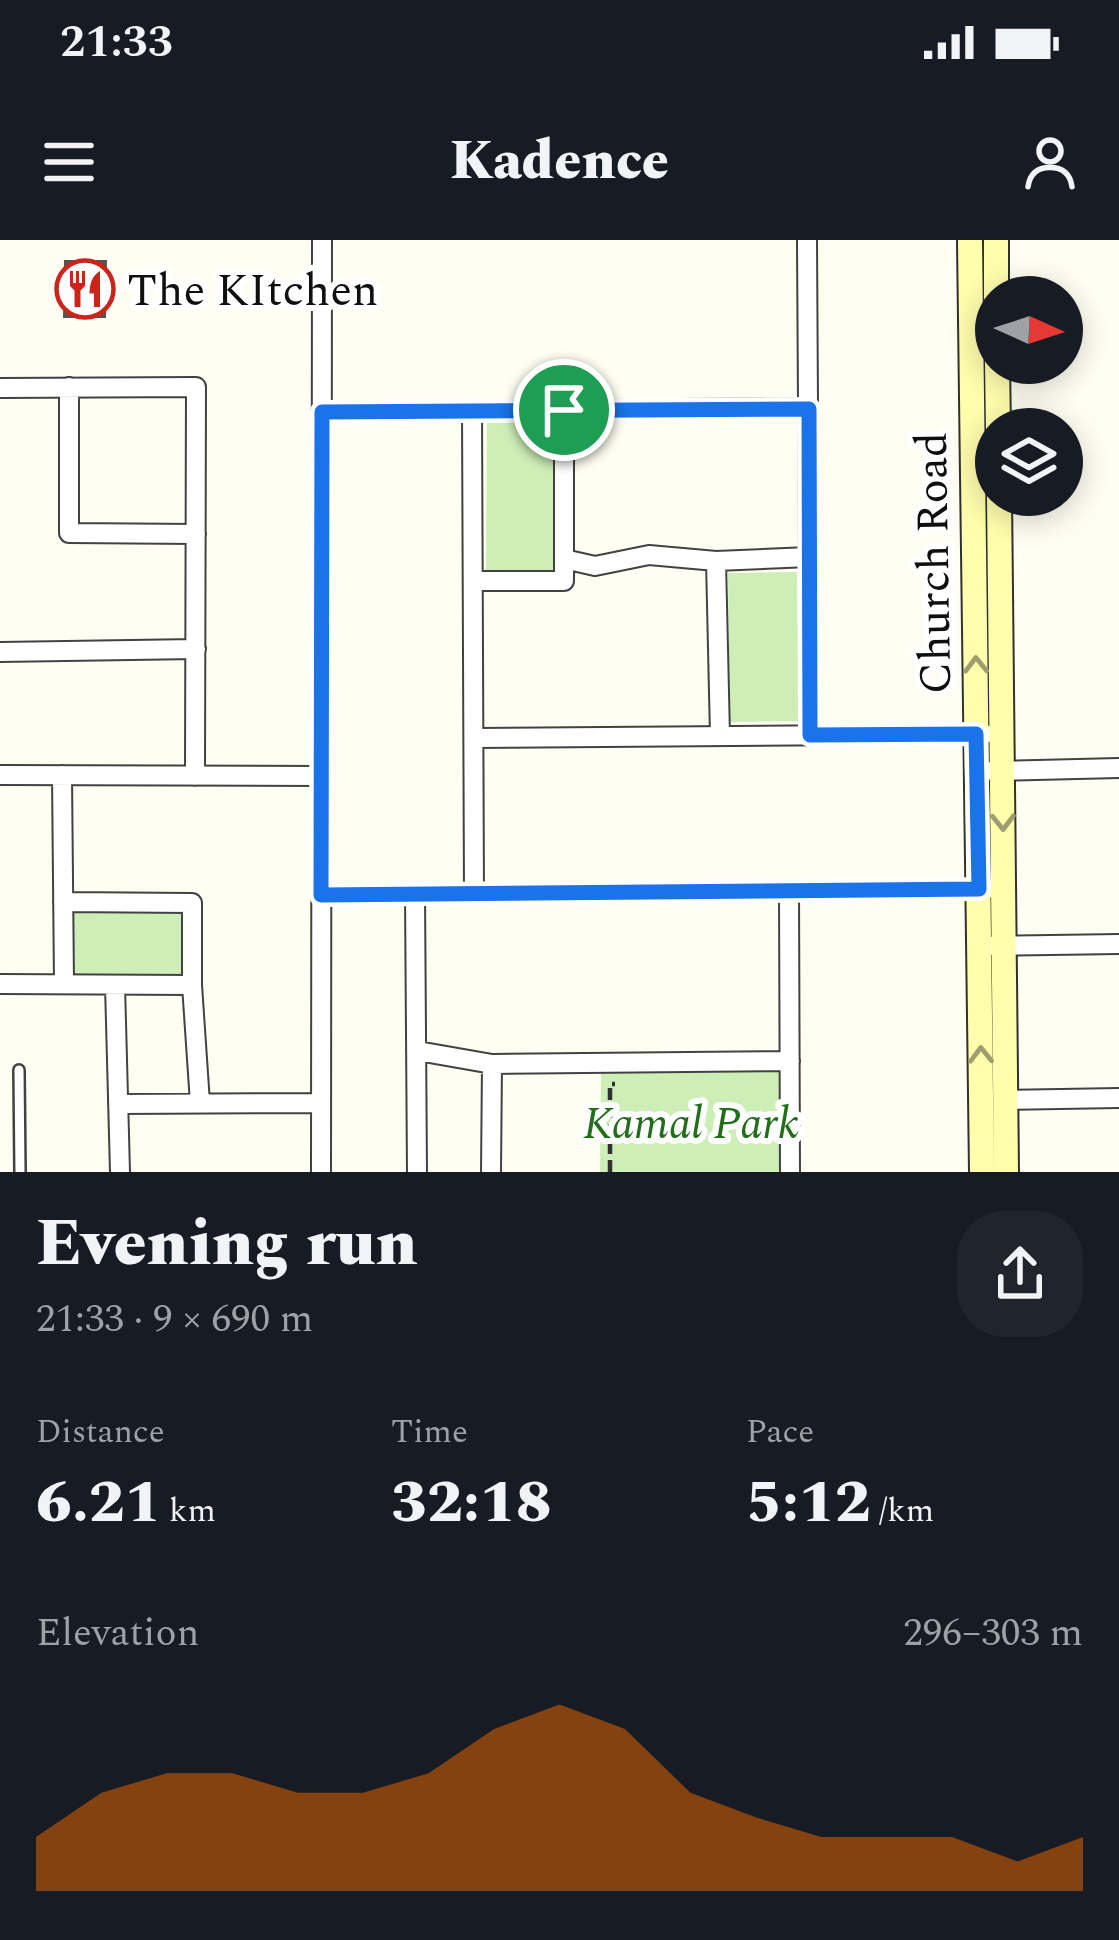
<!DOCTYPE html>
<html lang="en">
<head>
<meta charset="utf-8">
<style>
	body { margin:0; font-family:Spectral,serif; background:#20242c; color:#f1f3f6; height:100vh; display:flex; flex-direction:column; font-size:45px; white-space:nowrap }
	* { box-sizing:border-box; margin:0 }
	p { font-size:39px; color:#9ea1a6 }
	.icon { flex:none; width:66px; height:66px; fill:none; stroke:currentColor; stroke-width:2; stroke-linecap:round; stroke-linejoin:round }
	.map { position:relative; height:932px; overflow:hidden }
	.drawer { display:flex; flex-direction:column; background:#171b24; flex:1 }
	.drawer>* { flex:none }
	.needle { width:78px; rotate:93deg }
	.tools { position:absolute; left:975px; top:36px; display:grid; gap:24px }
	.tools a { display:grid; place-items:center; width:108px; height:108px; border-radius:50%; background:#171b24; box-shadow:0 6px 30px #0003; font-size:60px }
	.pin { position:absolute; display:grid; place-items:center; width:102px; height:102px; color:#fff; margin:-51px; border:6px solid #fff; border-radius:50%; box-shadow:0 3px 12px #0007 }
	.round { display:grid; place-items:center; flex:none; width:126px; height:126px; border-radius:48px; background:#20242c }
	.overview { display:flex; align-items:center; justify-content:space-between; height:204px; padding:0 36px }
	h1 { font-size:66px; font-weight:800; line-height:90px }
	.stats { display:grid; grid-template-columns:repeat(3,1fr); gap:18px; height:204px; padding:12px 36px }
	.stats div { display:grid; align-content:center }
	.stats b { font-size:60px; font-weight:800 }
	.stats small { font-size:33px; font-weight:400 }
	.stats p { font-size:33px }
	.chart { height:336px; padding:24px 36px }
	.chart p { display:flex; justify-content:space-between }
	.chart svg { width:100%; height:216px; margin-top:12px; fill:#b45309; opacity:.7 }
	.status { display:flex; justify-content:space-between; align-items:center; height:84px; padding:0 60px; background:#171b24; direction:ltr }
	.status svg { height:33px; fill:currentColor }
	header { display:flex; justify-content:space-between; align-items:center; height:156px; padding:0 36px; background:#171b24; font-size:54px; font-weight:800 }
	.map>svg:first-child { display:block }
</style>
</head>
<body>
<div class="status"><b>21:33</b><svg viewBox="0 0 49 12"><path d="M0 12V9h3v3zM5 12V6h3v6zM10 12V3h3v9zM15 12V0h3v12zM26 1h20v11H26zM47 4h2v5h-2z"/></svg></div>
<header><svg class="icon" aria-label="menu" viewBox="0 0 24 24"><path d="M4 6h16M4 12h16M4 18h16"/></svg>Kadence<svg class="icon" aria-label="person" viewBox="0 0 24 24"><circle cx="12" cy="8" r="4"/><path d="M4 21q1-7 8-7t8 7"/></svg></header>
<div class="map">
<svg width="1119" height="932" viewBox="0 0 1119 932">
	<rect width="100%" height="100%" fill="#fffef2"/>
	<path fill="#ceeeb7" d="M 487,178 L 554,179 L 553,330 L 486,330 Z
		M 797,332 L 799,481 L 730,482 L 728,333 Z
		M 73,671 L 185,671 L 184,739 L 72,738 Z
		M 601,830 L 781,832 L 783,932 L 600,932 Z"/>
	<path fill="#59524a" d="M 64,20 L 107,20 L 106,78 L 63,78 Z"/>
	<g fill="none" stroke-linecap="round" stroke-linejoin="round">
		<g stroke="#424242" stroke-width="14">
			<path id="lane" d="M 19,830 L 20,932"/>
		</g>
		<g stroke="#424242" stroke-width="22">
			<path id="street" d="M 807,0 L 810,495
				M 69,147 L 69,293 L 196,294
				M 0,148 L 196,147 L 195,536
				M 472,170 L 474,654
				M 321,172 L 809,168
				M 564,319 L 595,326 L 649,315 L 716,321
				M 473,341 L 564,341 L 564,170
				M 0,412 L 196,409
				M 720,496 L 716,321 L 809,317
				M 474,498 L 985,494
				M 992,531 L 1119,528
				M 0,535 L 321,536
				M 62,535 L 64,744
				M 789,651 L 790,932
				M 415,654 L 417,932
				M 321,655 L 988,649
				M 63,662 L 192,663 L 192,745 L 200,863
				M 979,706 L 1119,704
				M 0,744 L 192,745
				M 115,745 L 120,932
				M 418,811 L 492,824
				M 1006,860 L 1119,858
				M 118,864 L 321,863
				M 321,932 L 322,0
				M 491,932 L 492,824 L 790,821"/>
		</g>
		<g stroke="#313131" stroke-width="28">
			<path id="secondary" d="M 970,2 L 982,932
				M 996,2 L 996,57
				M 997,123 L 998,189
				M 999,255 L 1006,932"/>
		</g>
		<path stroke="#313131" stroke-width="4.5" stroke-dasharray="12 6" stroke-linecap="butt" d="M 610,932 L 610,844 L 615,844"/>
		<use href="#lane" stroke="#fff" stroke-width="9"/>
		<use href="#street" stroke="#fff" stroke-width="18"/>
		<use href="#secondary" stroke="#fffead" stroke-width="24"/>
	</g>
	<defs><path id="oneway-chevron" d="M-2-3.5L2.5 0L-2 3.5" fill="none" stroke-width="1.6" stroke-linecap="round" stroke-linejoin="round" transform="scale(3)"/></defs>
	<g stroke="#9f9e6e">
		<use href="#oneway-chevron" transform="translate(976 425) rotate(-91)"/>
		<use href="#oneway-chevron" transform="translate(1003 582) rotate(89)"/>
		<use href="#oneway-chevron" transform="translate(981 815) rotate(-91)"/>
	</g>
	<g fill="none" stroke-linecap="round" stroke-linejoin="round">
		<g stroke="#fff" stroke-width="24">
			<path id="route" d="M 809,169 L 810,495 L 976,494 L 979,649 L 321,655 L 322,172 Z"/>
		</g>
		<use href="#route" stroke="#1a73e8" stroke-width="15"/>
	</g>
	<defs>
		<g id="restaurant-ring" transform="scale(3)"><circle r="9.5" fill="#fff" stroke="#cc241a" stroke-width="1.5"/><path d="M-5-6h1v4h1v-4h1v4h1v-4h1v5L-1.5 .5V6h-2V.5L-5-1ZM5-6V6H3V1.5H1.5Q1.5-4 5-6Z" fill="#cc241a"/></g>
	</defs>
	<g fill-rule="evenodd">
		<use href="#restaurant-ring" x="85" y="49"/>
	</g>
	<g text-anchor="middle" stroke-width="12" stroke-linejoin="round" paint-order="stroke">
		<g font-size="45" fill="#0f0f0f" stroke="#fff" text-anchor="start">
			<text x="127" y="65">The KItchen</text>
		</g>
		<g font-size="45" fill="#0f0f0f" stroke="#fff">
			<text transform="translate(932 323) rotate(-91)" y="16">Church Road</text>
		</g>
		<g font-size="45" font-style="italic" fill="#226e19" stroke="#fff">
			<text x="691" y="898">Kamal Park</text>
		</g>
	</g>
</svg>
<div class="tools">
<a><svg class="needle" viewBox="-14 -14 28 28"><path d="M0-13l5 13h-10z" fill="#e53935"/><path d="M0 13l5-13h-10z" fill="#9ea1a6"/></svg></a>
<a><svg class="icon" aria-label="layers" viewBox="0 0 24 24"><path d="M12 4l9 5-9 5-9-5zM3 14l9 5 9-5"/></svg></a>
</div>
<div class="pin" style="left:564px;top:170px;background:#1e9e55"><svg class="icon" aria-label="arrive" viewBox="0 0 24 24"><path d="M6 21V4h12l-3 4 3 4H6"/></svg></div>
</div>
<section class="drawer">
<div class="overview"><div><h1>Evening run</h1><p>21:33 · 9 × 690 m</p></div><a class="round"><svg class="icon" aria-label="share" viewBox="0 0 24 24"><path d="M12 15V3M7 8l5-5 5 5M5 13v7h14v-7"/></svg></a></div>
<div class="stats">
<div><p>Distance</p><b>6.21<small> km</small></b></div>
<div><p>Time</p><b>32:18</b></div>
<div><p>Pace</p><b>5:12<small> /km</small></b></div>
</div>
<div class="chart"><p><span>Elevation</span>296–303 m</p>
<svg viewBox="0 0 160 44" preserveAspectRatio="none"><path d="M0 44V33L10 24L20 20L30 20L40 24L50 24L60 20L70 11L80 6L90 11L100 24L110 29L120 33L130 33L140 33L150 38L160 33V44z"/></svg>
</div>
</section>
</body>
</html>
